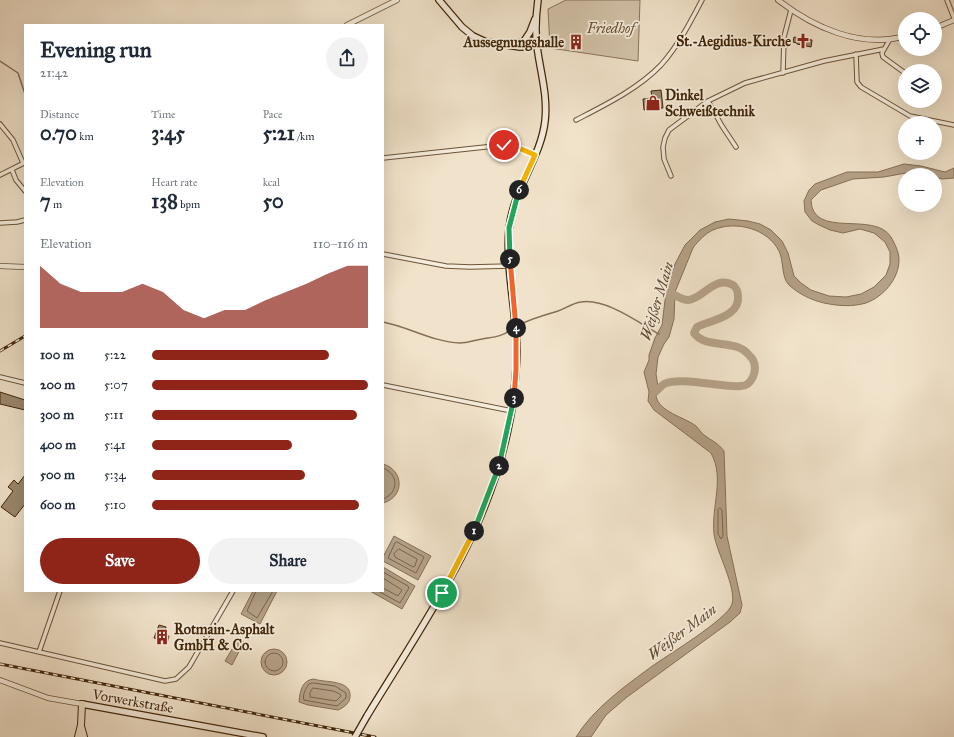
<!DOCTYPE html>
<html lang="en">
<head>
<meta charset="utf-8">
<style>
	body { margin:0; font-family:"IM FELL Great Primer",serif; background:#f2f2f3; color:#1f2937; height:100vh; display:flex; flex-direction:column; font-size:15px; white-space:nowrap }
	* { box-sizing:border-box; margin:0 }
	p { font-size:13px; color:#747a83 }
	.icon { flex:none; width:22px; height:22px; fill:none; stroke:currentColor; stroke-width:2; stroke-linecap:round; stroke-linejoin:round }
	.map { position:relative; flex:1; overflow:hidden }
	.side { position:absolute; left:24px; top:24px; width:360px; height:568px; display:flex; flex-direction:column; background:#fff; border-radius:0px; box-shadow:0 4px 16px #0002 }
	.side>* { flex:none }
	.fabs { position:absolute; left:898px; top:12px; display:grid; gap:8px }
	.fabs a { display:grid; place-items:center; width:44px; height:44px; border-radius:50%; background:#fff; box-shadow:0 4px 16px #0002; font-size:20px }
	.pin { position:absolute; display:grid; place-items:center; width:34px; height:34px; color:#fff; margin:-17px; border:2px solid #fff; border-radius:50%; box-shadow:0 1px 4px #0007 }
	.km { position:absolute; width:20px; height:20px; margin:-10px; border-radius:50%; background:#222; color:#fff; font-size:11px; line-height:20px; text-align:center }
	.round { display:grid; place-items:center; flex:none; width:42px; height:42px; border-radius:21px; background:#f2f2f3 }
	.summary { display:flex; align-items:center; justify-content:space-between; height:68px; padding:0 16px }
	h1 { font-size:22px; font-weight:700; line-height:30px }
	.metrics { display:grid; grid-template-columns:repeat(3,1fr); gap:6px; height:68px; padding:4px 16px }
	.metrics div { display:grid; align-content:center }
	.metrics b { font-size:20px; font-weight:700 }
	.metrics small { font-size:11px; font-weight:400 }
	.metrics p { font-size:11px }
	.chart { height:112px; padding:8px 16px }
	.chart p { display:flex; justify-content:space-between }
	.chart svg { width:100%; height:72px; margin-top:4px; fill:#8f2418; opacity:.7 }
	.button { display:flex; gap:8px; margin-top:auto; padding:8px 16px }
	.button a { flex:1; height:46px; border-radius:24px; background:#8f2418; color:#fff; font-size:16px; font-weight:700; line-height:46px; text-align:center }
	.button a+a { background:#f2f2f3; color:#1f2937 }
	ul { padding:0 16px; list-style:none; font-size:13px }
	li { display:grid; grid-template-columns:64px 48px 1fr; align-items:center; height:30px }
	li i { height:10px; border-radius:5px; background:#8f2418 }
	.map>svg:first-child { display:block }
</style>
</head>
<body>
<div class="map">
<svg width="954" height="737" viewBox="0 0 954 737">
	<rect width="100%" height="100%" fill="#f1e3cb"/>
	<filter id="stains"><feTurbulence type="fractalNoise" baseFrequency=".005" numOctaves="4"/><feColorMatrix values="0 0 0 0 .2 0 0 0 0 .09 0 0 0 0 .02 0 0 0 .5 -.17"/></filter>
	<radialGradient id="worn" r=".72"><stop offset=".6" stop-color="#630" stop-opacity="0"/><stop offset="1" stop-color="#630" stop-opacity=".3"/></radialGradient>
	<path fill="#d3c3aa" stroke="#8a745a" d="M 566,0 L 640,0 L 638,61 L 550,48 L 548,9 Z"/>
	<path fill="#b5a289" stroke="#867056" d="M 904,164 L 921,166 L 945,172 L 954,168 L 954,178 L 942,179 L 935,177 L 935,175 L 912,175 L 906,173 L 884,177 L 853,179 L 821,190 L 811,200 C 812,240 874,210 891,237 C 895,244 899,252 899,260 C 899,279 883,297 866,303 C 852,307 838,306 824,303 C 811,300 799,294 789,285 C 781,277 784,261 779,251 C 768,229 736,220 713,230 C 706,233 698,241 693,248 L 675,292 L 674,319 L 669,337 L 664,344 L 658,357 L 656,374 L 659,393 L 656,396 C 659,412 684,417 696,426 C 699,429 701,433 704,435 C 712,441 718,443 724,451 L 727,536 L 742,605 L 740,613 L 730,622 L 627,697 L 606,715 L 591,737 L 576,737 C 594,708 624,687 651,667 C 666,656 728,619 732,604 C 737,588 716,551 714,534 C 711,507 725,478 711,453 L 654,410 L 648,401 L 649,392 L 644,372 L 649,360 L 649,355 L 655,338 L 662,325 L 667,284 L 675,264 L 685,245 L 700,230 L 715,222 L 729,219 L 748,221 L 760,224 L 771,230 L 782,241 L 788,253 L 794,276 L 801,283 L 811,290 L 829,296 L 846,297 L 861,294 L 874,287 L 886,275 L 890,264 L 890,252 L 885,242 L 874,233 L 860,229 L 843,233 L 830,230 L 819,225 L 812,221 L 805,212 L 804,201 L 809,190 L 815,184 L 847,172 L 878,172 Z
		M 383,464 C 404,470 405,497 383,503 Z
		M 394,536 L 431,556 L 418,580 L 383,561 L 383,557 Z
		M 383,567 L 415,586 L 402,609 L 370,591 L 383,591 Z
		M 253,591 L 277,591 L 260,624 L 241,614 Z
		M 238,639 L 244,642 L 232,665 L 225,661 Z
		M261 662a13 13 0 1 1 26 0a13 13 0 1 1-26 0Z
		M 314,679 C 324,683 352,679 350,697 C 350,703 343,708 338,710 L 308,705 L 299,702 C 300,691 302,680 314,679 Z"/>
	<g fill="none" stroke-linecap="round" stroke-linejoin="round">
		<path stroke="#7a6449" stroke-width="1" d="M 383,468 C 399,474 399,493 383,499
			M 720,508 L 722,510 L 723,536 L 721,539 L 718,534 L 718,510 Z
			M 397,542 L 424,557 L 416,573 L 388,558 L 395,543 Z
			M 399,549 L 417,559 L 415,566 L 413,567 L 395,557 L 394,554 Z
			M 383,578 L 402,590 L 398,596 L 383,588
			M 256,591 L 247,611 L 257,618 L 273,591
			M 378,591 L 400,603 L 409,588 L 408,586 L 383,572
			M265 662a9 9 0 1 1 18 0a9 9 0 1 1-18 0Z
			M 313,683 L 335,686 L 346,693 L 346,698 L 337,706 L 304,700 C 302,695 306,688 309,684 Z
			M 313,688 L 333,691 L 340,694 L 341,696 L 336,701 L 310,697 L 310,693 Z"/>
		<path stroke="#867056" stroke-width="1.5" d="M 0,61 L 18,73 L 25,94
			M 383,322 C 409,327 433,342 460,343 C 467,343 475,340 482,339 C 493,337 502,337 510,330
			M 521,324 C 533,318 545,315 558,311 C 566,308 573,303 581,302 C 606,298 639,323 659,334"/>
		<path stroke="#b5a289" stroke-width="8" d="M 655,392 C 658,390 661,386 664,384 C 681,376 721,388 741,386 C 752,386 758,370 753,360 C 752,358 749,355 747,353 C 734,339 705,349 694,333 L 697,327 C 711,320 740,317 738,296 C 738,292 736,287 733,285 C 714,275 703,299 688,300 C 682,300 677,296 671,293"/>
	</g>
	<path fill="#9c886e" stroke="#402509" d="M 794,37 L 812,40 L 811,47 L 797,44 L 797,43 L 793,42 Z
		M 661,90 L 663,108 L 644,110 L 643,99 L 652,98 L 651,91 Z
		M 0,392 L 25,400 L 25,410 L 0,404 Z
		M 25,475 L 25,504 L 15,517 L 1,507 L 13,491 L 8,487 L 14,480 L 18,484 Z
		M 159,625 L 166,627 L 164,635 L 169,636 L 167,643 L 161,642 L 161,640 L 154,638 Z"/>
	<g fill="none" stroke-linecap="round" stroke-linejoin="round">
		<g stroke="#6c543a" stroke-width="5.5">
			<path id="minor" d="M 947,0 L 954,18
				M 890,39 L 882,53 L 883,57 L 905,73
				M 856,54 L 857,82 L 861,87 L 910,116 L 954,125
				M 783,73 L 784,37 L 791,10
				M 708,101 L 722,126 L 736,147
				M 576,120 C 605,105 638,89 661,65 C 678,46 690,23 702,0
				M 0,124 L 13,140 L 23,163
				M 383,158 L 504,145 L 512,145 L 535,155
				M 12,170 L 16,180 L 25,191
				M 0,175 L 24,163
				M 671,176 L 664,159 L 663,147 L 665,138 L 669,130 L 708,101 L 745,83 L 824,61 L 884,49
				M 0,223 L 17,222 L 25,220
				M 383,254 L 446,266 L 470,267 L 510,266
				M 0,377 L 25,383
				M 383,385 L 512,411
				M 0,643 L 165,681 L 176,679 L 189,667 L 233,591
				M 39,652 L 60,591"/>
		</g>
		<g stroke="#6c543a" stroke-width="6">
			<path id="tertiary" d="M 778,0 C 813,27 860,49 905,36
				M 347,25 L 397,0
				M 935,28 L 954,20
				M 0,266 L 25,267
				M 0,680 L 48,698 L 82,704"/>
		</g>
		<g stroke="#402509" stroke-width="8">
			<path id="secondary" d="M 439,0 L 462,27 L 473,36 L 486,42 L 520,47 L 537,46
				M 524,41 L 530,32 L 535,19
				M 511,45 L 524,41 L 537,40
				M 82,704 L 263,737
				M 367,716 C 421,627 485,538 507,434 C 510,420 513,407 514,393 C 516,374 518,354 516,336 C 514,301 506,264 509,229 C 513,189 541,158 545,121 C 548,95 540,71 537,46 C 535,31 536,15 538,0"/>
		</g>
		<g stroke="#402509" stroke-width="8">
			<path id="trunk" d="M 81,726 L 84,737
				M 78,737 L 81,725 L 82,704"/>
		</g>
		<use href="#minor" stroke="#f6eddd" stroke-width="3.5"/>
		<use href="#tertiary" stroke="#f6eddd" stroke-width="4.5"/>
		<use href="#secondary" stroke="#f6eddd" stroke-width="5.5"/>
		<use href="#trunk" stroke="#f1e3cb" stroke-width="6"/>
		<g stroke="#402509" stroke-width="3">
			<path id="rail" d="M 0,351 L 25,336
				M 0,664 L 375,737"/>
		</g>
		<use href="#rail" stroke="#f6eddd" stroke-width="1.5" stroke-dasharray="4.5" stroke-linecap="butt"/>
		<g stroke="#402509" stroke-width="8" stroke-linecap="butt">
			<path id="secondary-bridge" d="M 355,737 L 367,716"/>
		</g>
		<use href="#secondary-bridge" stroke="#f6eddd" stroke-width="5.5"/>
	</g>
	<g fill="none" stroke-linecap="round" stroke-linejoin="round">
		<g stroke="#fff" stroke-width="8">
			<path id="split-1" d="M 442,593 L 474,531"/>
		</g>
		<g stroke="#fff" stroke-width="8">
			<path id="split-2" d="M 474,531 L 499,466"/>
		</g>
		<g stroke="#fff" stroke-width="8">
			<path id="split-3" d="M 499,466 L 514,398"/>
		</g>
		<g stroke="#fff" stroke-width="8">
			<path id="split-4" d="M 514,398 L 516,370 L 516,328"/>
		</g>
		<g stroke="#fff" stroke-width="8">
			<path id="split-5" d="M 510,259 L 516,328"/>
		</g>
		<g stroke="#fff" stroke-width="8">
			<path id="split-6" d="M 510,259 L 509,228 L 519,190"/>
		</g>
		<g stroke="#fff" stroke-width="8">
			<path id="split-7" d="M 504,145 L 512,145 L 535,155 L 519,190"/>
		</g>
		<use href="#split-1" stroke="#f5b400" stroke-width="5"/>
		<use href="#split-2" stroke="#22a559" stroke-width="5"/>
		<use href="#split-3" stroke="#22a559" stroke-width="5"/>
		<use href="#split-4" stroke="#f0652b" stroke-width="5"/>
		<use href="#split-5" stroke="#f0652b" stroke-width="5"/>
		<use href="#split-6" stroke="#22a559" stroke-width="5"/>
		<use href="#split-7" stroke="#f5b400" stroke-width="5"/>
	</g>
	<defs>
		<g id="church-bare" transform="scale(1.2)"><path d="M-1.2-6h2.4v3.5h3.3v2.4h-3.3V6h-2.4V-.1h-3.3v-2.4h3.3Z" fill="#8f2418" stroke="#f6eddd" stroke-width="2.5" paint-order="stroke"/></g>
		<g id="building-bare" transform="scale(1.2)"><path d="M-4-6H4V6H1V3H-1V6H-4ZM-2.5-4.3h1.7v1.8h-1.7ZM.8-4.3h1.7v1.8H.8ZM-2.5-1h1.7V.8h-1.7ZM.8-1h1.7V.8H.8Z" fill="#8f2418" stroke="#f6eddd" stroke-width="2.5" paint-order="stroke"/></g>
		<g id="shop-bare" transform="scale(1.2)"><path d="M-5-2.5h2.3a2.7 3.5 0 0 1 5.4 0H5L5.5 6h-11ZM-1.5-2.5h3a1.5 2.3 0 0 0-3 0Z" fill="#8f2418" stroke="#f6eddd" stroke-width="2.5" paint-order="stroke"/></g>
	</defs>
	<g fill-rule="evenodd">
		<use href="#church-bare" x="803" y="41"/>
		<use href="#building-bare" x="576" y="42"/>
		<use href="#shop-bare" x="653" y="103"/>
		<use href="#building-bare" x="162" y="637"/>
	</g>
	<g text-anchor="middle" stroke-width="3.5" stroke-linejoin="round" paint-order="stroke">
		<g font-size="14" font-style="italic" fill="#654c31" stroke="#f6eddd">
			<text x="611" y="33">Friedhof</text>
		</g>
		<g font-size="14" font-weight="bold" fill="#402509" stroke="#f6eddd" text-anchor="end">
			<text x="791" y="46">St.-Aegidius-Kirche</text>
			<text x="564" y="47">Aussegnungshalle</text>
			<text x="665" y="100" text-anchor="start">Dinkel<tspan x="665" dy="16">Schweißtechnik</tspan></text>
			<text x="174" y="634" text-anchor="start">Rotmain-Asphalt<tspan x="174" dy="16">GmbH &amp; Co.</tspan></text>
		</g>
		<g font-size="14" fill="#402509" stroke="#f6eddd">
			<text transform="translate(133 701) rotate(10)" y="5">Vorwerkstraße</text>
		</g>
		<g font-size="15" font-style="italic" fill="#634a2f" stroke="#f6eddd">
			<text transform="translate(657 301) rotate(-73)" y="5">Weißer Main</text>
			<text transform="translate(682 632) rotate(-37)" y="5">Weißer Main</text>
		</g>
	</g>
	<rect width="100%" height="100%" filter="url(#stains)"/>
	<rect width="100%" height="100%" fill="url(#worn)"/>
</svg>
<div class="fabs">
<a><svg class="icon" aria-label="locate" viewBox="0 0 24 24"><circle cx="12" cy="12" r="6"/><path d="M12 2v4M12 18v4M2 12h4M18 12h4"/></svg></a>
<a><svg class="icon" aria-label="layers" viewBox="0 0 24 24"><path d="M12 4l9 5-9 5-9-5zM3 14l9 5 9-5"/></svg></a>
<a>+</a>
<a>−</a>
</div>
<div class="pin" style="left:442px;top:593px;background:#1e9e55"><svg class="icon" aria-label="arrive" viewBox="0 0 24 24"><path d="M6 21V4h12l-3 4 3 4H6"/></svg></div>
<div class="pin" style="left:504px;top:145px;background:#d93025"><svg class="icon" aria-label="check" viewBox="0 0 24 24"><path d="M5 12l5 5 9-10"/></svg></div>
<b class="km" style="left:474px;top:531px">1</b>
<b class="km" style="left:499px;top:466px">2</b>
<b class="km" style="left:514px;top:398px">3</b>
<b class="km" style="left:516px;top:328px">4</b>
<b class="km" style="left:510px;top:259px">5</b>
<b class="km" style="left:519px;top:190px">6</b>
<section class="side">
<div class="summary"><div><h1>Evening run</h1><p>21:42</p></div><a class="round"><svg class="icon" aria-label="share" viewBox="0 0 24 24"><path d="M12 15V3M7 8l5-5 5 5M5 13v7h14v-7"/></svg></a></div>
<div class="metrics">
<div><p>Distance</p><b>0.70<small> km</small></b></div>
<div><p>Time</p><b>3:45</b></div>
<div><p>Pace</p><b>5:21<small> /km</small></b></div>
</div>
<div class="metrics">
<div><p>Elevation</p><b>7<small> m</small></b></div>
<div><p>Heart rate</p><b>138<small> bpm</small></b></div>
<div><p>kcal</p><b>50</b></div>
</div>
<div class="chart"><p><span>Elevation</span>110–116 m</p>
<svg viewBox="0 0 160 44" preserveAspectRatio="none"><path d="M0 44V6L10 17L20 22L30 22L40 22L50 17L60 22L70 33L80 38L90 33L100 33L110 27L120 22L130 17L140 11L150 6L160 6V44z"/></svg>
</div>
<ul>
<li><b>100 m</b>5:22<i style="width:82%"></i></li>
<li><b>200 m</b>5:07<i style="width:100%"></i></li>
<li><b>300 m</b>5:11<i style="width:95%"></i></li>
<li><b>400 m</b>5:41<i style="width:65%"></i></li>
<li><b>500 m</b>5:34<i style="width:71%"></i></li>
<li><b>600 m</b>5:10<i style="width:96%"></i></li>
</ul>
<div class="button"><a>Save</a><a>Share</a></div>
</section>
</div>
</body>
</html>
